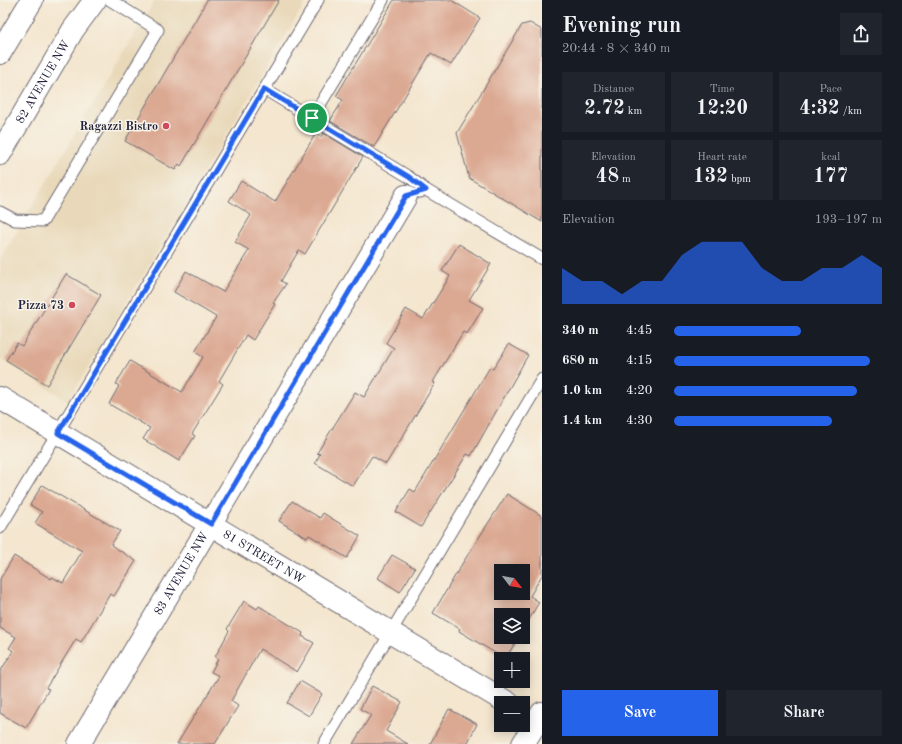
<!DOCTYPE html>
<html lang="en">
<head>
<meta charset="utf-8">
<style>
	body { margin:0; font-family:"Old Standard TT",serif; background:#20242c; color:#f1f3f6; height:100vh; display:flex; flex-direction:column; font-size:15px; white-space:nowrap }
	* { box-sizing:border-box; margin:0 }
	p { font-size:13px; color:#9ea1a6 }
	.icon { flex:none; width:22px; height:22px; fill:none; stroke:currentColor; stroke-width:2; stroke-linecap:round; stroke-linejoin:round }
	.map { position:relative; flex:1; overflow:hidden }
	.panel { display:flex; flex-direction:column; background:#171b24; width:360px }
	.panel>* { flex:none }
	.needle { width:26px; rotate:121deg }
	.fabs { position:absolute; left:494px; top:564px; display:grid; gap:8px }
	.fabs a { display:grid; place-items:center; width:36px; height:36px; border-radius:0px; background:#171b24; box-shadow:0 2px 10px #0003; font-size:20px }
	.pin { position:absolute; display:grid; place-items:center; width:34px; height:34px; color:#fff; margin:-17px; border:2px solid #fff; border-radius:50%; box-shadow:0 1px 4px #0007 }
	.round { display:grid; place-items:center; flex:none; width:42px; height:42px; border-radius:0px; background:#20242c }
	.summary { display:flex; align-items:center; justify-content:space-between; height:68px; padding:0 20px }
	h1 { font-size:22px; font-weight:700; line-height:30px }
	.metrics { display:grid; grid-template-columns:repeat(3,1fr); gap:6px; height:68px; padding:4px 20px }
	.metrics div { display:grid; align-content:center; border-radius:0px; background:#20242c; text-align:center }
	.metrics b { font-size:20px; font-weight:700 }
	.metrics small { font-size:11px; font-weight:400 }
	.metrics p { font-size:11px }
	.chart { height:112px; padding:8px 20px }
	.chart p { display:flex; justify-content:space-between }
	.chart svg { width:100%; height:72px; margin-top:4px; fill:#2563eb; opacity:.7 }
	.primary-button { display:flex; gap:8px; margin-top:auto; padding:8px 20px }
	.primary-button a { flex:1; height:46px; border-radius:0px; background:#2563eb; color:#fff; font-size:16px; font-weight:700; line-height:46px; text-align:center }
	.primary-button a+a { background:#20242c; color:#f1f3f6 }
	ul { padding:0 20px; list-style:none; font-size:13px }
	li { display:grid; grid-template-columns:64px 48px 1fr; align-items:center; height:30px }
	li i { height:10px; border-radius:5px; background:#2563eb }
	main { display:flex; flex:1; min-height:0 }
	.map>svg:first-child { display:block }
</style>
</head>
<body>
<main>
<div class="map">
<svg width="542" height="744" viewBox="0 0 542 744">
	<rect width="100%" height="100%" fill="#f7f3e8"/>
	<filter id="ink" filterUnits="userSpaceOnUse"><feTurbulence type="fractalNoise" baseFrequency=".025" numOctaves="2"/><feDisplacementMap in="SourceGraphic" scale="8" xChannelSelector="R" yChannelSelector="G"/><feConvolveMatrix kernelMatrix="1 2 1 2 8 2 1 2 1" color-interpolation-filters="sRGB"/></filter>
	<filter id="wash" filterUnits="userSpaceOnUse"><feTurbulence type="fractalNoise" baseFrequency=".012" numOctaves="4" result="noise"/><feDisplacementMap in="SourceGraphic" scale="16" xChannelSelector="R" yChannelSelector="G"/><feGaussianBlur stdDeviation="0.9" result="paint"/><feColorMatrix in="noise" values="0 0 0 0 0 0 0 0 0 0 0 0 0 0 0 0 0 1.4 0 .05"/><feComposite in="paint" operator="in"/></filter>
	<g filter="url(#wash)">
		<rect width="100%" height="100%" fill="#f4e6cf"/>
		<path fill="#e9d9ba" d="M 155,0 L 307,0 L 68,401 L 0,358 L 0,260 Z"/>
		<g id="blocks">
			<path fill="#dba892" fill-rule="evenodd" d="M 207,0 L 279,0 L 181,166 L 179,164 L 175,170 L 125,141 Z
				M 394,0 L 451,0 L 480,18 L 451,65 L 431,53 L 374,147 L 330,121 L 343,100 L 336,96 Z
				M 530,23 L 542,30 L 542,222 L 469,178 L 457,133 L 522,25 Z
				M 316,133 L 321,137 L 323,133 L 363,157 L 305,254 L 299,250 L 281,281 L 286,284 L 273,303 L 275,304 L 253,340 L 246,335 L 219,381 L 223,384 L 192,434 L 195,436 L 179,461 L 143,439 L 150,428 L 109,404 L 119,386 L 116,384 L 130,361 L 182,392 L 203,357 L 195,352 L 216,317 L 174,292 L 186,271 L 223,292 L 249,250 L 235,242 L 251,215 L 229,201 L 241,181 L 275,202 Z
				M 459,244 L 491,264 L 469,300 L 483,308 L 467,334 L 463,332 L 433,382 L 435,383 L 386,464 L 372,456 L 353,486 L 315,463 L 320,454 L 317,453 L 355,392 L 364,397 L 394,348 L 386,343 L 406,309 L 423,319 L 450,276 L 442,271 Z
				M 66,274 L 101,295 L 47,385 L 6,360 L 17,343 L 22,346 Z
				M 509,344 L 528,355 L 471,456 L 467,454 L 421,527 L 396,512 L 410,489 L 415,492 L 490,367 L 493,369 Z
				M 42,485 L 120,531 L 111,545 L 136,561 L 114,596 L 110,594 L 81,642 L 76,639 L 46,688 L 49,689 L 26,728 L 0,713 L 0,672 L 13,651 L 9,648 L 16,637 L 0,628 L 0,579 L 14,556 L 51,579 L 52,577 L 63,583 L 82,551 L 35,523 L 42,512 L 30,505 Z
				M 507,494 L 542,516 L 542,575 L 530,596 L 539,602 L 523,630 L 523,615 L 501,615 L 501,637 L 519,637 L 505,659 L 459,631 L 460,629 L 433,613 L 462,564 ZM 501,571 L 523,571 L 523,593 L 501,593 Z
				M 292,501 L 320,518 L 323,513 L 360,536 L 347,558 L 309,535 L 307,538 L 279,521 Z
				M 392,555 L 415,568 L 400,592 L 378,578 Z
				M 244,601 L 257,609 L 259,606 L 303,633 L 302,636 L 314,643 L 297,672 L 260,649 L 231,701 L 238,706 L 215,744 L 177,744 L 219,676 L 211,672 L 218,659 L 215,657 L 229,631 L 227,629 Z
				M 300,681 L 322,694 L 309,716 L 287,703 Z
				M 372,686 L 402,702 L 386,731 L 408,744 L 353,744 L 371,715 L 360,709 Z
				M 449,709 L 477,724 L 467,744 L 430,744 Z"/>
		</g>
	</g>
	<g filter="url(#ink)">
		<use href="#blocks" fill-opacity="0" stroke="#6c676f" stroke-width="1"/>
		<g fill="none" stroke-linecap="round" stroke-linejoin="round">
			<g stroke="#6c676f" stroke-width="13">
				<path id="service" d="M 264,89 L 409,177 L 426,190
					M 312,118 L 383,0
					M 420,192 L 426,190 L 542,259
					M 0,212 L 15,220 L 43,221 L 158,30 L 110,0
					M 0,528 L 318,0
					M 324,744 L 542,379"/>
			</g>
			<g stroke="#6c676f" stroke-width="24">
				<g id="minor">
					<path d="M 0,53 L 32,0"/>
					<path id="s1" d="M 0,398 L 508,703"/>
					<path id="s2" d="M 79,744 L 406,196"/>
					<path d="M 523,744 L 542,713"/>
				</g>
			</g>
			<g stroke="#6c676f" stroke-width="24">
				<g id="secondary">
					<path id="s3" d="M 0,154 L 73,30 L 95,0"/>
				</g>
			</g>
			<use href="#service" stroke="#fff" stroke-width="11"/>
			<use href="#minor" stroke="#fff" stroke-width="22"/>
			<use href="#secondary" stroke="#fff" stroke-width="22"/>
		</g>
	</g>
	<g fill="none" stroke-linecap="round" stroke-linejoin="round" filter="url(#ink)">
		<g stroke="#fff" stroke-width="8">
			<path id="route" d="M 264,89 L 409,177 L 426,190 L 406,196 L 211,524 L 58,433 Z"/>
		</g>
		<use href="#route" stroke="#2563eb" stroke-width="5"/>
	</g>
	<g fill="#d1495b" stroke="#f7f3e8" stroke-width="1.5">
		<circle cx="166" cy="126" r="4"/>
		<circle cx="72" cy="305" r="4"/>
	</g>
	<g text-anchor="middle" stroke-width="3" stroke-linejoin="round" paint-order="stroke">
		<g font-size="12" fill="#22223b" stroke="#f7f3e8">
			<text dy="4" stroke="none"><textPath href="#s3" startOffset="84">82 AVENUE NW</textPath></text>
			<text dy="4" stroke="none"><textPath href="#s1" startOffset="308">81 STREET NW</textPath></text>
			<text dy="4" stroke="none"><textPath href="#s2" startOffset="199">83 AVENUE NW</textPath></text>
		</g>
		<g font-size="12" font-weight="bold" fill="#22223b" stroke="#f7f3e8" text-anchor="end">
			<text x="158" y="130">Ragazzi Bistro</text>
			<text x="64" y="309">Pizza 73</text>
		</g>
	</g>
</svg>
<div class="fabs">
<a><svg class="needle" viewBox="-14 -14 28 28"><path d="M0-13l5 13h-10z" fill="#e53935"/><path d="M0 13l5-13h-10z" fill="#9ea1a6"/></svg></a>
<a><svg class="icon" aria-label="layers" viewBox="0 0 24 24"><path d="M12 4l9 5-9 5-9-5zM3 14l9 5 9-5"/></svg></a>
<a>+</a>
<a>−</a>
</div>
<div class="pin" style="left:312px;top:118px;background:#1e9e55"><svg class="icon" aria-label="arrive" viewBox="0 0 24 24"><path d="M6 21V4h12l-3 4 3 4H6"/></svg></div>
</div>
<section class="panel">
<div class="summary"><div><h1>Evening run</h1><p>20:44 · 8 × 340 m</p></div><a class="round"><svg class="icon" aria-label="share" viewBox="0 0 24 24"><path d="M12 15V3M7 8l5-5 5 5M5 13v7h14v-7"/></svg></a></div>
<div class="metrics">
<div><p>Distance</p><b>2.72<small> km</small></b></div>
<div><p>Time</p><b>12:20</b></div>
<div><p>Pace</p><b>4:32<small> /km</small></b></div>
</div>
<div class="metrics">
<div><p>Elevation</p><b>48<small> m</small></b></div>
<div><p>Heart rate</p><b>132<small> bpm</small></b></div>
<div><p>kcal</p><b>177</b></div>
</div>
<div class="chart"><p><span>Elevation</span>193–197 m</p>
<svg viewBox="0 0 160 44" preserveAspectRatio="none"><path d="M0 44V22L10 30L20 30L30 38L40 30L50 30L60 14L70 6L80 6L90 6L100 22L110 30L120 30L130 22L140 22L150 14L160 22V44z"/></svg>
</div>
<ul>
<li><b>340 m</b>4:45<i style="width:61%"></i></li>
<li><b>680 m</b>4:15<i style="width:94%"></i></li>
<li><b>1.0 km</b>4:20<i style="width:88%"></i></li>
<li><b>1.4 km</b>4:30<i style="width:76%"></i></li>
</ul>
<div class="primary-button"><a>Save</a><a>Share</a></div>
</section>
</main>
</body>
</html>
